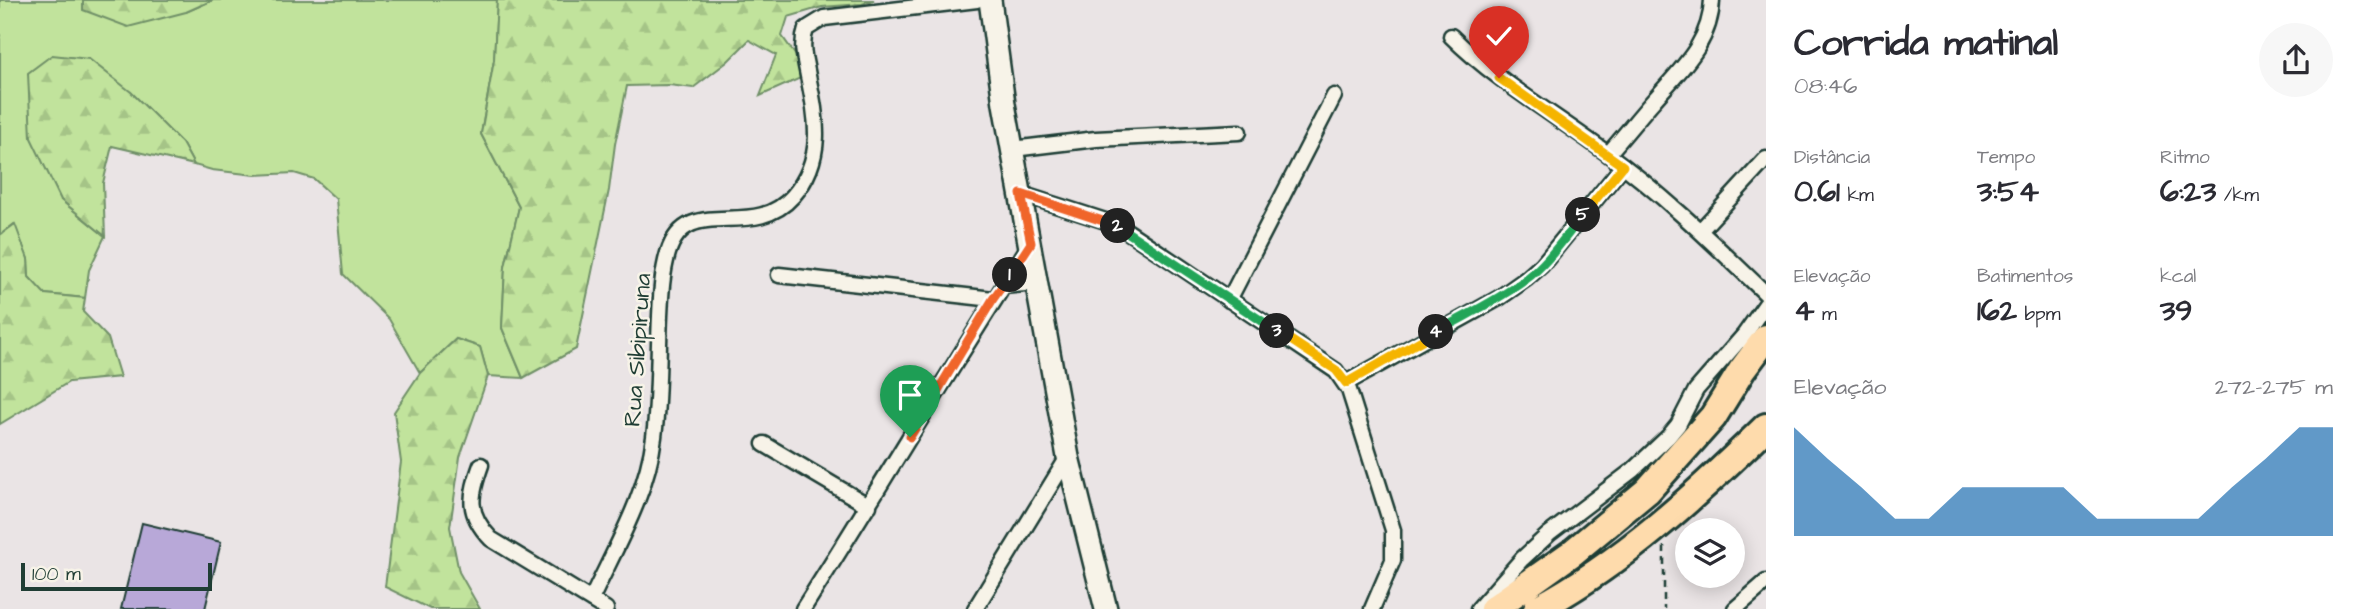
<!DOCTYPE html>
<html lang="pt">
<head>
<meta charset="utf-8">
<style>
	body { margin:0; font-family:"Architects Daughter",sans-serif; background:#f7f7f7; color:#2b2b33; height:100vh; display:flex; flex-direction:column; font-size:26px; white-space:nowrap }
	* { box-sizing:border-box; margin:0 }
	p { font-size:23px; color:#7c7c81 }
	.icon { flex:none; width:38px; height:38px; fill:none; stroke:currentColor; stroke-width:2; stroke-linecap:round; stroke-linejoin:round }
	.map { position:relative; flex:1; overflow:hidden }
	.side { display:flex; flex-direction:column; background:#fff; width:595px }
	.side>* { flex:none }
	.tools { position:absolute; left:1675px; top:518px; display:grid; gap:14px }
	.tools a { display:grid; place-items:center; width:70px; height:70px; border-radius:50%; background:#fff; box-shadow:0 4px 18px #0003; font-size:35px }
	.scale { position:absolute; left:21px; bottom:18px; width:191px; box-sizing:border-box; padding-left:7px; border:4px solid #1f3d34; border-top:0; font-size:19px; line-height:24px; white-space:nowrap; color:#1f3d34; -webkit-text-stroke:5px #f7f3e8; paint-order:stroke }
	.pin { position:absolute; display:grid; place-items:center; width:60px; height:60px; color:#fff; margin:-72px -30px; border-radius:50% 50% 50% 0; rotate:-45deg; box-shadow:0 0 7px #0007 }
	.pin .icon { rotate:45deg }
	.km { position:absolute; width:35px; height:35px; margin:-18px; border-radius:50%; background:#222; color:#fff; font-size:19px; line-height:35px; text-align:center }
	.round { display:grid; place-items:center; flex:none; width:74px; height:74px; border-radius:37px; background:#f7f7f7 }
	.summary { display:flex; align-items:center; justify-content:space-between; height:119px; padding:0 28px }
	h1 { font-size:38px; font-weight:700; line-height:52px }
	.figures { display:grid; grid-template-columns:repeat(3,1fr); gap:10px; height:119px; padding:7px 28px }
	.figures div { display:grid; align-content:center }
	.figures b { font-size:30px; font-weight:700 }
	.figures small { font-size:19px; font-weight:400 }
	.figures p { font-size:19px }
	.chart { height:196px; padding:14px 28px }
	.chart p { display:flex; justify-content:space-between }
	.chart svg { width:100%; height:126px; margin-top:7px; fill:#1f6fb2; opacity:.7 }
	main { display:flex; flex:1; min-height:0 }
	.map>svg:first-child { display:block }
</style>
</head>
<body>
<main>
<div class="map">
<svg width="1766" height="609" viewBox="0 0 1766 609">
	<defs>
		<pattern id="forest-firs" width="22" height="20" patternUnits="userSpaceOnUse" patternTransform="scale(1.75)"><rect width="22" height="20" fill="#c1e39c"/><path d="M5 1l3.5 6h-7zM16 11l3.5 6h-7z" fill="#a5c487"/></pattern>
	</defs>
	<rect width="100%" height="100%" fill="#eae4e5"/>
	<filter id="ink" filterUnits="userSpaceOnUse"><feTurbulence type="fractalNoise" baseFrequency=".0143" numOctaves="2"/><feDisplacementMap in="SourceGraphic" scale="14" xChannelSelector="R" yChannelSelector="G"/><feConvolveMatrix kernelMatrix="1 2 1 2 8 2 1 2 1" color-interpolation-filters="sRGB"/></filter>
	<g filter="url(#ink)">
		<path fill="#c1e39c" stroke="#709068" stroke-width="2" d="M 0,0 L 83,0 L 84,10 L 186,12 L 213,0 L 497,0 L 494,60 L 481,134 L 519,207 L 505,267 L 502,328 L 523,378 L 488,376 L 480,347 L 456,339 L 420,373 L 389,319 L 343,274 L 336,199 L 314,179 L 294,173 L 255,175 L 212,170 L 194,165 L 182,143 L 131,92 L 61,200 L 105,236 L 89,270 L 85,298 L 44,294 L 29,277 L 28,259 L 14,224 L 0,235 Z"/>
		<path fill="url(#forest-firs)" stroke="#709068" stroke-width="2" d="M 83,0 L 213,0 L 186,12 L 128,27 L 83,10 Z
			M 497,0 L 874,0 L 862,4 L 822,7 L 788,17 L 782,36 L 801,63 L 803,77 L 760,96 L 776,55 L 749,40 L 727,62 L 693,88 L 669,85 L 627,86 L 615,144 L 609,190 L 576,349 L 523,378 L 502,328 L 505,267 L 519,207 L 481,134 L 494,60 Z
			M 52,55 L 89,59 L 131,92 L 182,143 L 194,165 L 112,146 L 103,183 L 105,236 L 61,200 L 31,138 L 28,73 Z
			M 15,224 L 28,259 L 29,277 L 45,294 L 85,298 L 83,312 L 108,338 L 120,377 L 69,382 L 0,424 L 0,235 Z
			M 456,339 L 480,347 L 488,376 L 460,457 L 450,527 L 459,572 L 480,609 L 430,609 L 385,587 L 401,462 L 394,412 L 420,373 Z"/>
		<path fill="#b8a8d8" stroke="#1f3d34" stroke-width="2" d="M 142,523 L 221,542 L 205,609 L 121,609 Z"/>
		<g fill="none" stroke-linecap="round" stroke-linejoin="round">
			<g stroke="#1f3d34" stroke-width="19">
				<path id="street" d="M 1451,36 C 1496,81 1554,114 1605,152 C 1663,194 1715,245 1766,294
					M 1013,149 L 1096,139 L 1239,132
					M 1608,154 C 1624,136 1638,118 1654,100 C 1680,70 1711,43 1712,0
					M 1021,194 L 1118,225 L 1336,371 L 1349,390 L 1393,530 L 1393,560 L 1372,609
					M 1700,231 L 1766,159
					M 779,275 L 993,299
					M 1003,286 L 1037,283
					M 1229,300 L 1334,96
					M 1748,342 L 1749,339 L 1744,335 L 1766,304
					M 1346,383 L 1499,298 L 1526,279 L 1542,265 L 1623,166
					M 764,444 L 869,506
					M 481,465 C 470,496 466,513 491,539 L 606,609
					M 591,600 C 615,548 647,495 654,437 C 659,398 658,356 660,316 C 661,295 662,273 668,253 C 687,191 752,243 793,196 C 825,159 817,119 808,76 C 805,59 800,46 806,29 L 824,18 L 977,0
					M 803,609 C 880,488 953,363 1031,243
					M 975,609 L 1068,457
					M 1478,609 L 1522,559 L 1549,534 L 1633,470 L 1668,437 L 1678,425 L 1696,390 L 1744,335
					M 1735,609 L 1766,582"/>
			</g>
			<g stroke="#1f3d34" stroke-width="26">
				<path id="secondary" d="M 990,0 L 1004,104 L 1068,457 L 1106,609"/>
			</g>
			<g stroke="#1f3d34" stroke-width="32">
				<path id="highway" d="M 1493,609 L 1572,553 L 1647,491 L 1713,417 L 1742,370 L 1766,338
					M 1537,609 C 1624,562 1695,496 1766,427"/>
			</g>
			<path stroke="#1f3d34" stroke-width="2.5" stroke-dasharray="7 5" stroke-linecap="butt" d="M 1664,546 L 1664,609"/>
			<use href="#street" stroke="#f7f3e8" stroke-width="14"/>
			<use href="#secondary" stroke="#f7f3e8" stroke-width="21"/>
			<use href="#highway" stroke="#fedbac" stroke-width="26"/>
		</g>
	</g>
	<g fill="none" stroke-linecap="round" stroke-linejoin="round" filter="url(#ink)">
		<g stroke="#fff" stroke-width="14">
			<path id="split-1" d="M 910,437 L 993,299 L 1010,275"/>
		</g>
		<g stroke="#fff" stroke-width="14">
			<path id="split-2" d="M 1010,275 L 1031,243 L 1021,194 L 1118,226"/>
		</g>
		<g stroke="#fff" stroke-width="14">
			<path id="split-3" d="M 1118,226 L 1277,331"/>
		</g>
		<g stroke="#fff" stroke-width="14">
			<path id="split-4" d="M 1277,331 L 1336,370 L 1346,383 L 1436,332"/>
		</g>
		<g stroke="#fff" stroke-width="14">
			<path id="split-5" d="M 1436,332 C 1466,315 1497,301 1525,280 C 1548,263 1565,237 1583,215"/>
		</g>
		<g stroke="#fff" stroke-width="14">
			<path id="split-6" d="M 1499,78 L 1623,166 L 1583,215"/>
		</g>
		<use href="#split-1" stroke="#f0652b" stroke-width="9"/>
		<use href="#split-2" stroke="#f0652b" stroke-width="9"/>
		<use href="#split-3" stroke="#22a559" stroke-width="9"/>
		<use href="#split-4" stroke="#f5b400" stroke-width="9"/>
		<use href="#split-5" stroke="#22a559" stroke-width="9"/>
		<use href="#split-6" stroke="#f5b400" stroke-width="9"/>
	</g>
	<g text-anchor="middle" stroke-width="5" stroke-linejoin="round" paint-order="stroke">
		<g font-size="24" fill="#1f3d34" stroke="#f7f3e8">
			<text transform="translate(637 350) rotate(-86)" y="8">Rua Sibipiruna</text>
		</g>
	</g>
</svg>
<div class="tools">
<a><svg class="icon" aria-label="layers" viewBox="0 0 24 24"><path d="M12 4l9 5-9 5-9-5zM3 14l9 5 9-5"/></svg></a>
</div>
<div class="scale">100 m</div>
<div class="pin" style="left:910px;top:437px;background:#1e9e55"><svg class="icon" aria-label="arrive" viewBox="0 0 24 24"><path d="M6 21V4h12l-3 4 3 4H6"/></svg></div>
<div class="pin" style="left:1499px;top:78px;background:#d93025"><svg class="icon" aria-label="check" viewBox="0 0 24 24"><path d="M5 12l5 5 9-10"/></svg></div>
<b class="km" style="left:1010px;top:275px">1</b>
<b class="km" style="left:1118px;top:226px">2</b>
<b class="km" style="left:1277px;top:331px">3</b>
<b class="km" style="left:1436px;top:332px">4</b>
<b class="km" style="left:1583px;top:215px">5</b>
</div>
<section class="side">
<div class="summary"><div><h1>Corrida matinal</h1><p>08:46</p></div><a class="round"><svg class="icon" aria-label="share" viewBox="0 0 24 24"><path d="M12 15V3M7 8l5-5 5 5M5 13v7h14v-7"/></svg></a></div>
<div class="figures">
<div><p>Distância</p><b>0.61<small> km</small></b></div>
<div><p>Tempo</p><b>3:54</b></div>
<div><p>Ritmo</p><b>6:23<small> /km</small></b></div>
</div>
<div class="figures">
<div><p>Elevação</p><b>4<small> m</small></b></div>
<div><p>Batimentos</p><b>162<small> bpm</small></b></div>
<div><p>kcal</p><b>39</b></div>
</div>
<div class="chart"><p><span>Elevação</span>272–275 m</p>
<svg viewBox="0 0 160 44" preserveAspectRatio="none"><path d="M0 44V6L10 17L20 27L30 38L40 38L50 27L60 27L70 27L80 27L90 38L100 38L110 38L120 38L130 27L140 17L150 6L160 6V44z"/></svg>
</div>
</section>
</main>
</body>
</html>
